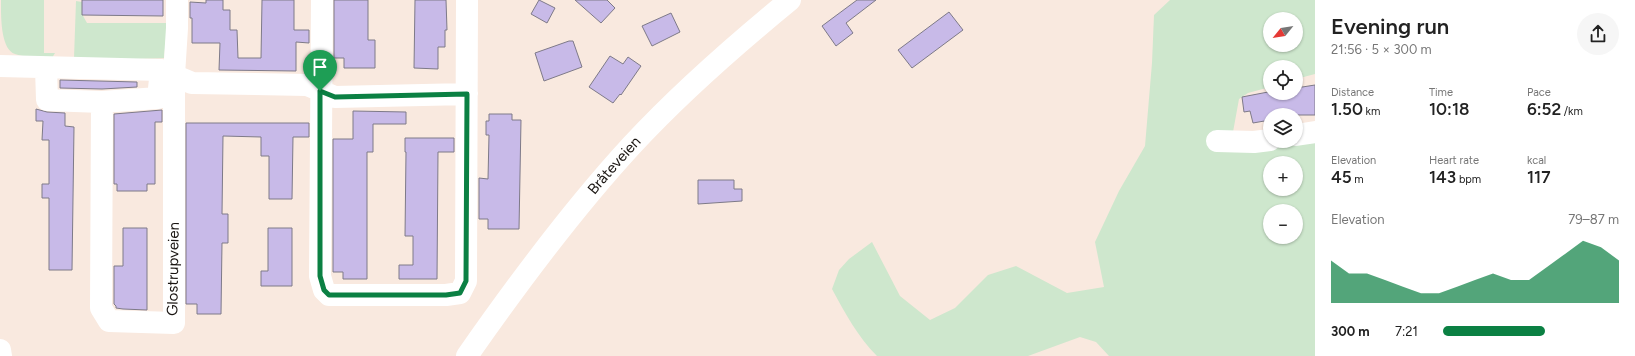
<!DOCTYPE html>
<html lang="en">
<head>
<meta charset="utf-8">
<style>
	body { margin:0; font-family:Figtree,sans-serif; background:#f6f6f6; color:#222; height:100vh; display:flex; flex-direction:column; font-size:15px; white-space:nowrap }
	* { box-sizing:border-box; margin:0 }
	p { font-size:13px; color:#767676 }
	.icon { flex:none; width:22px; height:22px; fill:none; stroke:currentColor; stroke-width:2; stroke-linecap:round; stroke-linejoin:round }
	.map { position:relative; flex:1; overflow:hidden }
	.side { display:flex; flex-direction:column; background:#fff; width:320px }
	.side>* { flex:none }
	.needle { width:26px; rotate:240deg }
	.fabs { position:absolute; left:1263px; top:12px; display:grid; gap:8px }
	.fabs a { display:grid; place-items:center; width:40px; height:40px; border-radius:50%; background:#fff; box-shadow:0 1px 3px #0004; font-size:20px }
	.pin { position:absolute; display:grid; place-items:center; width:34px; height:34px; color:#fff; margin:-41px -17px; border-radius:50% 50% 50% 0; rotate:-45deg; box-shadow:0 0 4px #0007 }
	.pin .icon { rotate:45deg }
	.round { display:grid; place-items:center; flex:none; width:42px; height:42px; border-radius:21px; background:#f6f6f6 }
	.overview { display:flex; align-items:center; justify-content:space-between; height:68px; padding:0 16px }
	h1 { font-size:22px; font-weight:600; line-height:30px }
	.figures { display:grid; grid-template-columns:repeat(3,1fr); gap:6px; height:68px; padding:4px 16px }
	.figures div { display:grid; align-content:center }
	.figures b { font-size:17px; font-weight:600 }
	.figures small { font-size:11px; font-weight:400 }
	.figures p { font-size:11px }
	.chart { height:112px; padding:8px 16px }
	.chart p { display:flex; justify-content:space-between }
	.chart svg { width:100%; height:72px; margin-top:4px; fill:#0b8043; opacity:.7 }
	ul { padding:0 16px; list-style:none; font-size:13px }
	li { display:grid; grid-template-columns:64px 48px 1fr; align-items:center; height:30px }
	li i { height:10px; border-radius:5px; background:#0b8043 }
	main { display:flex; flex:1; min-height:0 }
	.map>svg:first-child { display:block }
</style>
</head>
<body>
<main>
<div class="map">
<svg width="1315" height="356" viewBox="0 0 1315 356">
	<rect width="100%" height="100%" fill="#f9e9df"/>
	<path fill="#cee7cd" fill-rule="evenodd" d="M 1,0 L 44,0 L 44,53 L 55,53 L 52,58 C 41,57 26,58 15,54 C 0,49 1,14 1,0 Z
		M 1170,0 L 1315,0 L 1315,74 L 1296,79 L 1296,67 L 1270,67 L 1270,87 L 1248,93 L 1239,99 L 1233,132 L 1270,141 L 1296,141 L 1315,138 L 1315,356 L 1109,356 L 1096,342 L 1080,337 L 1028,356 L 877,356 C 858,337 845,313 832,289 L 839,270 L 849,259 L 872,242 L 900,296 L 930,320 L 955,308 L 988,275 L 1016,266 L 1067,293 L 1104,287 L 1095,242 L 1119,191 L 1145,146 L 1152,63 L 1154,15 ZM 1270,19 L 1296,19 L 1296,45 L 1270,45 ZM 1270,163 L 1296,163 L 1296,189 L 1270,189 ZM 1270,211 L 1296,211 L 1296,237 L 1270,237 Z
		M 76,1 L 82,2 L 82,14 L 87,23 L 166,23 L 168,21 L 164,58 L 83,61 L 74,58 Z"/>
	<path fill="#c8bae8" stroke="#7e7a88" d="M 82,0 L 163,0 L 163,16 L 82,15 Z
		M 206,0 L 223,0 L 223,10 L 230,10 L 230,30 L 237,30 L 238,58 L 261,58 L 262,0 L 294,0 L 294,30 L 309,30 L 309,43 L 296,42 L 296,71 L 219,70 L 220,43 L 192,43 L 192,18 L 190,18 L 190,2 L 206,3 Z
		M 334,0 L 368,0 L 368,40 L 375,40 L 375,68 L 344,68 L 344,58 L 334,58 Z
		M 415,0 L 446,0 L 447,30 L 445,30 L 445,47 L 438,47 L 438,69 L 414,68 Z
		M 539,0 L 555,8 L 547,23 L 531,14 Z
		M 575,0 L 607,0 L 615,8 L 601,23 Z
		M 857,0 L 876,0 L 846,23 L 853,33 L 836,46 L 822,26 Z
		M 949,12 L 963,30 L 912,68 L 898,50 Z
		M 671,13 L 680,32 L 652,46 L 642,26 Z
		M 569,41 L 573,41 L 582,67 L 544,81 L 535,53 Z
		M 610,56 L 623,64 L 628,57 L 641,66 L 621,95 L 620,94 L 613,103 L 589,87 Z
		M 60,80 L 137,82 L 137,87 L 102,89 L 60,88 Z
		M 1315,85 L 1315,115 L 1270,115 L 1270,120 L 1253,123 L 1250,111 L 1244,112 L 1242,97 L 1268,92 L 1296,93 L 1296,88 Z
		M 36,109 L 47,112 L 65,113 L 65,126 L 74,127 L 72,270 L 49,270 L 49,198 L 42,198 L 42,184 L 49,184 L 49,140 L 42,140 L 43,121 L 36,121 Z
		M 162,110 L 162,122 L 155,122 L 155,184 L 147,184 L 147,191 L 117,191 L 117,184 L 114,184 L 114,114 Z
		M 353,111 L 406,112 L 406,124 L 373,124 L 373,152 L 367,152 L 367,279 L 343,279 L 343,272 L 333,272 L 333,139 L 353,139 Z
		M 489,114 L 512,114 L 512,120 L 521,120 L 519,229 L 488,229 L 488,219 L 479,219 L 479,178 L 488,179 L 489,135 L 486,135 L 486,121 L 489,121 Z
		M 186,123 L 309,123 L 309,137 L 293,137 L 292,199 L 269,199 L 269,156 L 261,156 L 261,137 L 223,136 L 222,214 L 228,214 L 228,243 L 222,243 L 221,314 L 197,314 L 197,304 L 186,304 Z
		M 405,138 L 454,138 L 454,152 L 438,152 L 437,279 L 399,279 L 399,265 L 413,265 L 413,236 L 405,236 L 406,152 L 405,152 Z
		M 698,180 L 734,180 L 734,189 L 742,189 L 742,201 L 698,204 Z
		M 123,228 L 147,228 L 147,310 L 123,309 L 116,308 L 116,306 L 114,304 L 114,266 L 123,266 Z
		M 268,228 L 292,228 L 292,286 L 261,286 L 261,271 L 268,271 Z"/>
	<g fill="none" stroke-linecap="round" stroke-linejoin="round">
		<path stroke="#fff" stroke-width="22" d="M 322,0 L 320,276 L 324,290 L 329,295 L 446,295 L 460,293 L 466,281 L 467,0
			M 0,66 L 161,70 L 192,83 L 307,85 L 335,97 L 467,94
			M 46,68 L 47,100 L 102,102 L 101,308 L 109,321 L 174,323 L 174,75 L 177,28 L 177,0
			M 102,102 L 158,98 L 161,70
			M 1296,135 L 1315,132
			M 1217,141 L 1254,142 L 1270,140
			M 0,350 L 1,356"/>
		<path stroke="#fff" stroke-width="22" id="s1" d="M 467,356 C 518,283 572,210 632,145 C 681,92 735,45 790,0"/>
	</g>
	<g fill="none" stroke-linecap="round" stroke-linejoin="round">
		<g stroke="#fff" stroke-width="8">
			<path id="route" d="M 320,91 L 335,97 L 467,94 L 466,281 L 460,293 L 446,295 L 329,295 L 324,290 L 320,276 Z"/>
		</g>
		<use href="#route" stroke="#0b8043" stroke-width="5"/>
	</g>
	<g text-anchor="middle" stroke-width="3" stroke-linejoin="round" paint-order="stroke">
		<g font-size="15" fill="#191411" stroke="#fff">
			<text dy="5" stroke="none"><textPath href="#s1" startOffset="241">Bråteveien</textPath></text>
			<text transform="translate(173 269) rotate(-89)" y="5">Glostrupveien</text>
		</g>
	</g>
</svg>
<div class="fabs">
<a><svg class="needle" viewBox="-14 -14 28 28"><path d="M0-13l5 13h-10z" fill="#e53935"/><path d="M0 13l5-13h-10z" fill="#767676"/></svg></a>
<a><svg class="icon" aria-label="locate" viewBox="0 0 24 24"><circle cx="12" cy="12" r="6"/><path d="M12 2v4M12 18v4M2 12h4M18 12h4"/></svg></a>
<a><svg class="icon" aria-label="layers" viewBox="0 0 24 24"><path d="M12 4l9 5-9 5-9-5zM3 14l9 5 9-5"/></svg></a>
<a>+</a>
<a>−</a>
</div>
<div class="pin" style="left:320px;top:91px;background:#1e9e55"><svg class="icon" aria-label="arrive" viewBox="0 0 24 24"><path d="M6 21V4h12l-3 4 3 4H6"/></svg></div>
</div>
<section class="side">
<div class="overview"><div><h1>Evening run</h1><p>21:56 · 5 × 300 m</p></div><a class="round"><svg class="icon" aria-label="share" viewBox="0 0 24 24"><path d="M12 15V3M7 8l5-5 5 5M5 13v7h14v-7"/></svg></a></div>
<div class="figures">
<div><p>Distance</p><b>1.50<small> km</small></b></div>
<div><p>Time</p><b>10:18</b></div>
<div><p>Pace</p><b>6:52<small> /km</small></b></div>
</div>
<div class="figures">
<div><p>Elevation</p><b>45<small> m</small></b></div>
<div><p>Heart rate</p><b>143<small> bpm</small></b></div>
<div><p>kcal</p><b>117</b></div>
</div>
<div class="chart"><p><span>Elevation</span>79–87 m</p>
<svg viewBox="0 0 160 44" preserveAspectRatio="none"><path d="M0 44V18L10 26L20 26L30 30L40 34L50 38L60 38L70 34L80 30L90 26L100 30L110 30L120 22L130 14L140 6L150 10L160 18V44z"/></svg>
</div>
<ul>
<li><b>300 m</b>7:21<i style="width:58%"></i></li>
</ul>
</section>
</main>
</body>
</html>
